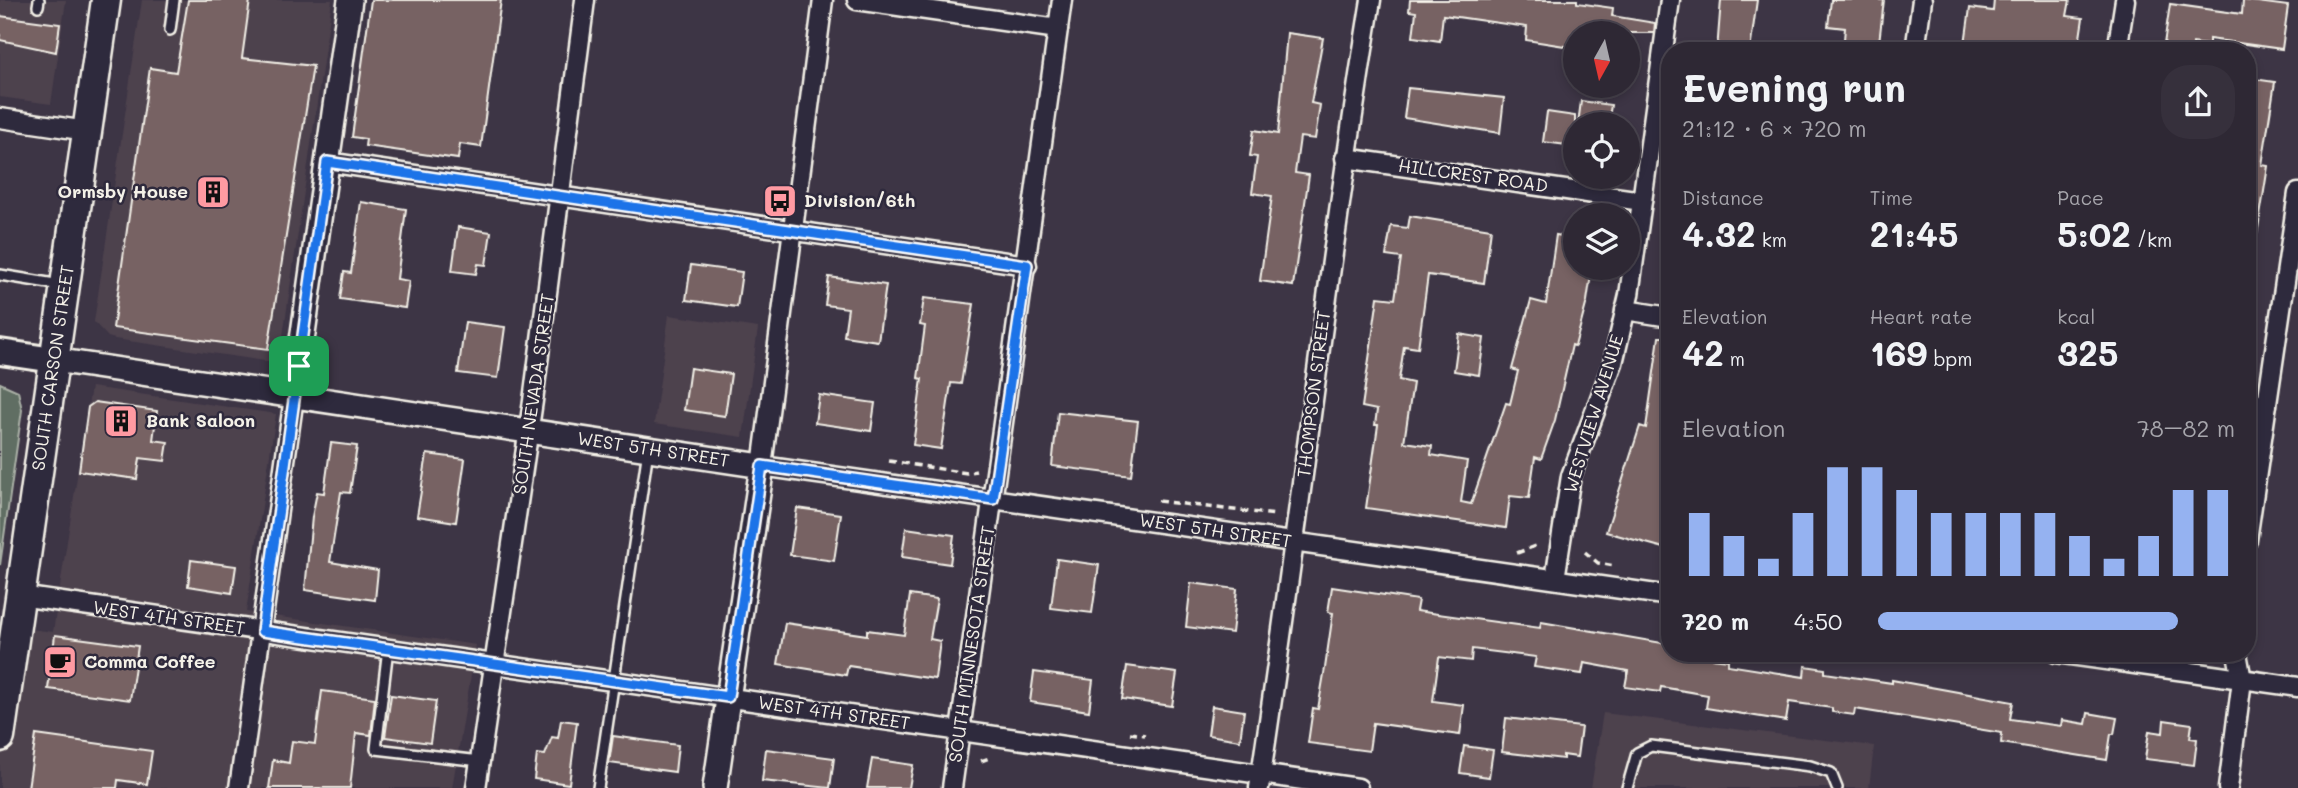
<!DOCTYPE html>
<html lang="en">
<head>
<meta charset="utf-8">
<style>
	body { margin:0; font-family:Mali,sans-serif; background:#36303c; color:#f1f3f6; height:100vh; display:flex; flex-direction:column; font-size:26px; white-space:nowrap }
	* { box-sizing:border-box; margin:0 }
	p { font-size:23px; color:#a7a6ac }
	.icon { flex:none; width:38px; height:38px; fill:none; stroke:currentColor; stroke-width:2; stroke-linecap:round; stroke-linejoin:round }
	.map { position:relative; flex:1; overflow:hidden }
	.panel { position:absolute; left:1661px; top:42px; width:595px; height:620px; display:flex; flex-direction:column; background:#2e2834; border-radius:28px; box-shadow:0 4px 10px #0003,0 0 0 2px #49444f }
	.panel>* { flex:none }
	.needle { width:46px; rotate:188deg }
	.tools { position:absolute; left:1563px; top:21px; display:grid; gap:14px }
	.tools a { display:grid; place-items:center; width:77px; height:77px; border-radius:50%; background:#2e2834; box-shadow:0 4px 10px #0003,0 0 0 2px #49444f; font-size:35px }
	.pin { position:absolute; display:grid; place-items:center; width:60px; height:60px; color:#fff; margin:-30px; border-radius:14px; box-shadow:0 4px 10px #0006 }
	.round { display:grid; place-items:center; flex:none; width:74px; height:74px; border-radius:28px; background:#36303c }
	.overview { display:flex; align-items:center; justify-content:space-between; height:119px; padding:0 21px }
	h1 { font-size:38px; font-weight:700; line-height:52px }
	.stats { display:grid; grid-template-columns:repeat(3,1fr); gap:10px; height:119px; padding:7px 21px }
	.stats div { display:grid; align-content:center }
	.stats b { font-size:35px; font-weight:700 }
	.stats small { font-size:19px; font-weight:400 }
	.stats p { font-size:19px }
	.chart { height:196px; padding:14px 21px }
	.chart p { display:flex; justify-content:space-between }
	.chart svg { width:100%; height:126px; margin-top:7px; stroke:#95b2f1; stroke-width:6 }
	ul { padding:0 21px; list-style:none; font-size:23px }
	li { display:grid; grid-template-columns:112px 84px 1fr; align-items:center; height:52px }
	li i { height:18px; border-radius:9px; background:#95b2f1 }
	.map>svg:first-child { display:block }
</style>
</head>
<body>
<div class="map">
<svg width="2298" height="788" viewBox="0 0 2298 788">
	<rect width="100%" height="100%" fill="#3d3545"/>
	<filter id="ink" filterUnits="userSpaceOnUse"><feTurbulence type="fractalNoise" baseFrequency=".0143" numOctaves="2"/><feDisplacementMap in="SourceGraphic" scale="14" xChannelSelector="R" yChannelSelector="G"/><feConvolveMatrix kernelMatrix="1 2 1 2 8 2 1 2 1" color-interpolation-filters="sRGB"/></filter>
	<g filter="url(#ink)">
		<path fill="#4e424e" d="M 0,0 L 66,0 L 51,104 L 0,97 Z
			M 142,0 L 332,0 L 279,363 L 115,339 L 108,337 L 94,322 Z
			M 669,315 L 758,328 L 743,437 L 654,424 Z
			M 91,387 L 276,414 L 246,612 L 476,645 L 452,788 L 0,788 L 0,625 L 53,632 Z
			M 1603,713 L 1874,746 L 1869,788 L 1591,788 Z"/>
		<path fill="#606e64" stroke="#aab0a6" stroke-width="2" d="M 0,383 L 18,391 L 22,410 L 0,565 Z"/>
		<path fill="#776264" stroke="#f4f1e8" stroke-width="2" d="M 188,0 L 250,0 L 242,58 L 313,66 L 268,349 L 113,328 L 150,68 L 176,72 Z
			M 371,0 L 501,0 L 481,147 L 460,144 L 458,159 L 365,146 L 366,139 L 352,137 Z
			M 1410,0 L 1577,0 L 1577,3 L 1613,8 L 1612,16 L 1655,23 L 1654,33 L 1573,33 L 1571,47 L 1526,40 L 1527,27 L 1443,15 L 1440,41 L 1413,37 L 1416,12 L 1409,11 Z
			M 1721,0 L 1757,0 L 1750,51 L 1717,51 Z
			M 1831,0 L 1884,0 L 1878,51 L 1843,51 L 1845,28 L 1828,26 Z
			M 1994,0 L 2070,0 L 2067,16 L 2083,18 L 2078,51 L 2042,51 L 2042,48 L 2002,42 L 2001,51 L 1964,51 L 1970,8 L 1993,11 Z
			M 2243,0 L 2288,6 L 2282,49 L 2209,39 L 2209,45 L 2193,43 L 2192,51 L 2163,51 L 2170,4 L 2242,14 Z
			M 0,16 L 60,24 L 56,52 L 0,40 Z
			M 1287,33 L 1323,38 L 1311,103 L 1320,105 L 1315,139 L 1300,137 L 1295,173 L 1309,175 L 1293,286 L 1260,281 L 1272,196 L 1252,193 L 1257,157 L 1250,156 L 1254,130 L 1278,134 Z
			M 2247,78 L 2275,82 L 2262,165 L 2268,166 L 2257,235 L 2247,235 Z
			M 1408,88 L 1504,98 L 1500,133 L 1404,118 Z
			M 1581,101 L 1611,105 L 1608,124 L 1578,124 Z
			M 1547,112 L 1575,116 L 1575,146 L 1543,142 Z
			M 361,202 L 406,209 L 397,279 L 409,281 L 405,308 L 340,299 L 344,272 L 351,273 Z
			M 1410,216 L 1491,229 L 1484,283 L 1428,275 L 1418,348 L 1404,346 L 1399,380 L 1413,383 L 1404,442 L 1432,446 L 1431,455 L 1467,461 L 1461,502 L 1471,504 L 1506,403 L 1510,404 L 1518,371 L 1512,369 L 1531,300 L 1546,304 L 1556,235 L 1575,238 L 1575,268 L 1592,268 L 1587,301 L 1575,346 L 1572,345 L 1555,420 L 1541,459 L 1535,457 L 1529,498 L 1510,496 L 1506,528 L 1366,508 L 1378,425 L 1375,425 L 1377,410 L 1362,407 L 1378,297 L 1395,299 L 1401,258 L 1386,256 L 1391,226 L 1408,228 Z
			M 458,227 L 491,232 L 486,265 L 478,264 L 476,274 L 452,271 Z
			M 691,265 L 742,272 L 737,307 L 686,300 Z
			M 829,277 L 886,285 L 878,341 L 844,336 L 848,308 L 825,305 Z
			M 924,298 L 974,304 L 961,384 L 951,383 L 941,449 L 913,445 L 922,379 L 918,378 L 925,326 L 920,325 Z
			M 465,322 L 505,327 L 498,378 L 458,373 Z
			M 1459,334 L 1484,338 L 1479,375 L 1454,371 Z
			M 1659,337 L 1670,337 L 1670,541 L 1666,540 L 1664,548 L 1606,532 L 1640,426 L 1646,428 Z
			M 690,368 L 731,374 L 725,416 L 684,410 Z
			M 819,395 L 875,403 L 871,431 L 815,423 Z
			M 95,402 L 157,411 L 153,440 L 168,442 L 165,461 L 140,458 L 137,479 L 79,471 L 88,407 Z
			M 1058,412 L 1138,421 L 1131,476 L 1052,466 Z
			M 331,443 L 357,446 L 350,493 L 341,492 L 330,562 L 378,570 L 375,600 L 305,590 L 312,517 L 317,492 L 324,493 Z
			M 427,454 L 465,459 L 456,522 L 417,516 Z
			M 797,508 L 841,514 L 834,561 L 790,555 Z
			M 906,528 L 954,535 L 950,564 L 902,557 Z
			M 1057,559 L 1099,565 L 1092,613 L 1051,608 Z
			M 191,560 L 236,566 L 232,593 L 188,586 Z
			M 1191,583 L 1237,589 L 1232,633 L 1186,627 Z
			M 1332,587 L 1418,600 L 1416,611 L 1540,628 L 1541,622 L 1668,644 L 1670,653 L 1728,660 L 1728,665 L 1804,677 L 1805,666 L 1825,669 L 1825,673 L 1892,683 L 1892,680 L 2013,702 L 2010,719 L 2061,726 L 2062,720 L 2086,724 L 2088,713 L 2117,718 L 2114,734 L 2111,734 L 2107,760 L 2001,743 L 2002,733 L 1855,709 L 1854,715 L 1832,712 L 1832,708 L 1789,702 L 1786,721 L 1706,708 L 1708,695 L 1661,687 L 1660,692 L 1625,687 L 1628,671 L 1584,663 L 1582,674 L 1534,667 L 1536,657 L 1472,649 L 1471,661 L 1439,657 L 1433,701 L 1464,705 L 1460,735 L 1373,723 L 1369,751 L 1308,743 L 1313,708 L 1318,709 L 1325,668 L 1333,613 L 1328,612 Z
			M 910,595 L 937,599 L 930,639 L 940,641 L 935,679 L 848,666 L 846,675 L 778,664 L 785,623 L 867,635 L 867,630 L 904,635 Z
			M 55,635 L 138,646 L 130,700 L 48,689 Z
			M 1127,666 L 1177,673 L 1172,706 L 1122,699 Z
			M 1034,672 L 1093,680 L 1089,711 L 1030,702 Z
			M 322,691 L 375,698 L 371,735 L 356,733 L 350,788 L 269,788 L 273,760 L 289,763 L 292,741 L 315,744 Z
			M 391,695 L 436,701 L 430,743 L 385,737 Z
			M 1212,706 L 1244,711 L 1240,740 L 1208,735 Z
			M 1506,718 L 1581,727 L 1577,757 L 1563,755 L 1563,759 L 1502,752 Z
			M 561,720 L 577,722 L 569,784 L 534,779 L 537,754 L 545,755 L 552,737 L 558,738 Z
			M 2164,720 L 2192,724 L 2190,738 L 2197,739 L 2194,765 L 2145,759 L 2149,731 L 2163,733 Z
			M 36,735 L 152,751 L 147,784 L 118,780 L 117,788 L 28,788 Z
			M 613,736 L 678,745 L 675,772 L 609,763 Z
			M 1464,746 L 1493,750 L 1489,777 L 1460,773 Z
			M 766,749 L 834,758 L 830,788 L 762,781 Z
			M 872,759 L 913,765 L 909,788 L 867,788 Z"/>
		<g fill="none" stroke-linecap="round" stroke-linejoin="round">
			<g stroke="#f4f1e8" stroke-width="14">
				<path id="service" d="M 38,6 L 39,0
					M 170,30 L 174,0
					M 0,275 L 61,285
					M 388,648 L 376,749 L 480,761
					M 598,788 L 648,450
					M 1627,788 L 1637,753 L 1651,746 L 1810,766 L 1831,773 L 1837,788"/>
			</g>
			<g stroke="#f4f1e8" stroke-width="23">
				<g id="minor">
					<path id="s1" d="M 823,0 L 762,466 L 1670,596"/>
					<path d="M 857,0 L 1058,29"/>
					<path d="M 1915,51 L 1922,0"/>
					<path d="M 2117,51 L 2125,0"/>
					<path d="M 0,118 L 87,131"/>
					<path d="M 1345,158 L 1642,201"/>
					<path d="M 327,162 L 1027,265"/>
					<path d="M 1625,310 L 1670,317"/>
					<path d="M 2247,402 L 2267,405"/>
					<path d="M 2247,540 L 2298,193"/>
					<path d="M 1555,579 L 1571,476 L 1613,363 L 1629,295 L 1670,0"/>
					<path d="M 20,596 L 1358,788"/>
					<path d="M 2056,653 L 2298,687"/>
					<path d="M 239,788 L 294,397"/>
					<path d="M 476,788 L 533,401 L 585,0"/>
					<path d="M 952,788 L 1062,0"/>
					<path d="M 1259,788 C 1299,526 1328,262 1371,0"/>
					<path d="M 2228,788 L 2242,680 L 2237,653"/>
				</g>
			</g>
			<g stroke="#f4f1e8" stroke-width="28">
				<g id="tertiary">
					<path id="s2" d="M 54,360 L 762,466 L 715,788"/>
					<path d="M 294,397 L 350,0"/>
				</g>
			</g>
			<g stroke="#f4f1e8" stroke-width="30">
				<path id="secondary" d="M 0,352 L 54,360"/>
			</g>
			<g stroke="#f4f1e8" stroke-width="33">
				<g id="primary">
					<path id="s3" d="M 0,737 L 106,0"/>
				</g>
			</g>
			<path stroke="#f4f1e8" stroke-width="3.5" stroke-dasharray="7 5" stroke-linecap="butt" d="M 889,461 L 967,473 L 976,471
				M 1158,501 L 1276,515
				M 1585,552 L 1598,563 L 1615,566
				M 1517,553 L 1538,545
				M 1130,733 L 1145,735
				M 981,761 L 992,757"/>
			<use href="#service" stroke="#2f2a3d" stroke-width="9"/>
			<use href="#minor" stroke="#2f2a3d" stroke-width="18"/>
			<use href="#tertiary" stroke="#2f2a3d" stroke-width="23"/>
			<use href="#secondary" stroke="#2f2a3d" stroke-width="24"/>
			<use href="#primary" stroke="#2f2a3d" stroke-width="28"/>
		</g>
	</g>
	<g fill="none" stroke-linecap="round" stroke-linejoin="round" filter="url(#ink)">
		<g stroke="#fff" stroke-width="14">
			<path id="route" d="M 327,162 L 1027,265 L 993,499 L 762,466 L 728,697 L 262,631 Z"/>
		</g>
		<use href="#route" stroke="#1a73e8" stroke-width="9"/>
	</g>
	<defs>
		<g id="building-square" transform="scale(1.75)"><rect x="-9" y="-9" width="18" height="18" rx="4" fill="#ff9aa2" stroke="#2f2a3d"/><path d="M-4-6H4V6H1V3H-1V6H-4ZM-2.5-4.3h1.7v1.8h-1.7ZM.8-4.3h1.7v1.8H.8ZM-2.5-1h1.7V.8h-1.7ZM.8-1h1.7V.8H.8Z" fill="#111"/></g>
		<g id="bus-square" transform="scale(1.75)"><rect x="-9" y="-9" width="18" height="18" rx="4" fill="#ff9aa2" stroke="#2f2a3d"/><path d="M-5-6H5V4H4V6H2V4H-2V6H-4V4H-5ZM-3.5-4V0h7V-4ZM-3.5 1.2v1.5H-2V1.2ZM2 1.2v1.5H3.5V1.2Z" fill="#111"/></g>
		<g id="cafe-square" transform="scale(1.75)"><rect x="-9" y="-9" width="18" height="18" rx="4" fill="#ff9aa2" stroke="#2f2a3d"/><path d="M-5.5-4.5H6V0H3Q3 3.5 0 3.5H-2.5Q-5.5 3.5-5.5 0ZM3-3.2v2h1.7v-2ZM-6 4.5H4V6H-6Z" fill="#111"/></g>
	</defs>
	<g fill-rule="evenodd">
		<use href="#building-square" x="213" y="192"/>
		<use href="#bus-square" x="780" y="201"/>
		<use href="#building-square" x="121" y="421"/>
		<use href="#cafe-square" x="60" y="662"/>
	</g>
	<g text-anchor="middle" stroke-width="5" stroke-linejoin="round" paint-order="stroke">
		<g font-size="18" fill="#f4f1e8" stroke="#2f2a3d">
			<text transform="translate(1473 176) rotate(8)" y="6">HILLCREST ROAD</text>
			<text dy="6" stroke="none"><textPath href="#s3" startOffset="373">SOUTH CARSON STREET</textPath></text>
			<text transform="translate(534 394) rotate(-82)" y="6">SOUTH NEVADA STREET</text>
			<text transform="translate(1314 394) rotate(-83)" y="6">THOMPSON STREET</text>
			<text transform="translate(1594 414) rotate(-73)" y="6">WESTVIEW AVENUE</text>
			<text dy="6" stroke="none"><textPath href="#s2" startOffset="606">WEST 5TH STREET</textPath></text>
			<text dy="6" stroke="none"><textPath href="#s1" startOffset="928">WEST 5TH STREET</textPath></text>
			<text transform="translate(169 618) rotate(8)" y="6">WEST 4TH STREET</text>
			<text transform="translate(972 644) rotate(-82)" y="6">SOUTH MINNESOTA STREET</text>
			<text transform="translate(834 713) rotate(8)" y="6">WEST 4TH STREET</text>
		</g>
		<g font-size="18" font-weight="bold" fill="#f4f1e8" stroke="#2f2a3d" text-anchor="start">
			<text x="188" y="198" text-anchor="end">Ormsby House</text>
			<text x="804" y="207">Division/6th</text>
			<text x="146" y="427">Bank Saloon</text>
			<text x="84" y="668">Comma Coffee</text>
		</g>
	</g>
</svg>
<div class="tools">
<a><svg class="needle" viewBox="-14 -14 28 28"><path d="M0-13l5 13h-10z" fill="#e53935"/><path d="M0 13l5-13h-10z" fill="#a7a6ac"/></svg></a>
<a><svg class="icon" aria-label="locate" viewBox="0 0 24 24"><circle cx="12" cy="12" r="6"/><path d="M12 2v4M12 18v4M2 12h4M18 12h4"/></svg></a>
<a><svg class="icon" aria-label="layers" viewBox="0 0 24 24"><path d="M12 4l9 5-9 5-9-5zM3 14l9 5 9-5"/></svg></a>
</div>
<div class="pin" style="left:299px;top:366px;background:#1e9e55"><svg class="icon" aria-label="arrive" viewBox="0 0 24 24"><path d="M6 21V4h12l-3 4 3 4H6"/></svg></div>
<section class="panel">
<div class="overview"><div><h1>Evening run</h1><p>21:12 · 6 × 720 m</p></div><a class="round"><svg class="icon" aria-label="share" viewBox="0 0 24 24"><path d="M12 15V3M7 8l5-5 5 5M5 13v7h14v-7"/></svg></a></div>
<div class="stats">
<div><p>Distance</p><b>4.32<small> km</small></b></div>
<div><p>Time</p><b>21:45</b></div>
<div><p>Pace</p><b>5:02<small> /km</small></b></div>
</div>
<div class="stats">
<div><p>Elevation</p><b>42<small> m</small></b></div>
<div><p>Heart rate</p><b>169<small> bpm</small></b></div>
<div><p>kcal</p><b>325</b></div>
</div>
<div class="chart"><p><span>Elevation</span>78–82 m</p>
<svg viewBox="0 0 160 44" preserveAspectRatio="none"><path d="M5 44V22M15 44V30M25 44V38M35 44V22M45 44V6M55 44V6M65 44V14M75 44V22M85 44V22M95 44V22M105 44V22M115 44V30M125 44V38M135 44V30M145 44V14M155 44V14"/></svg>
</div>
<ul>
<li><b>720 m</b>4:50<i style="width:84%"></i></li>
</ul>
</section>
</div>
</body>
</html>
